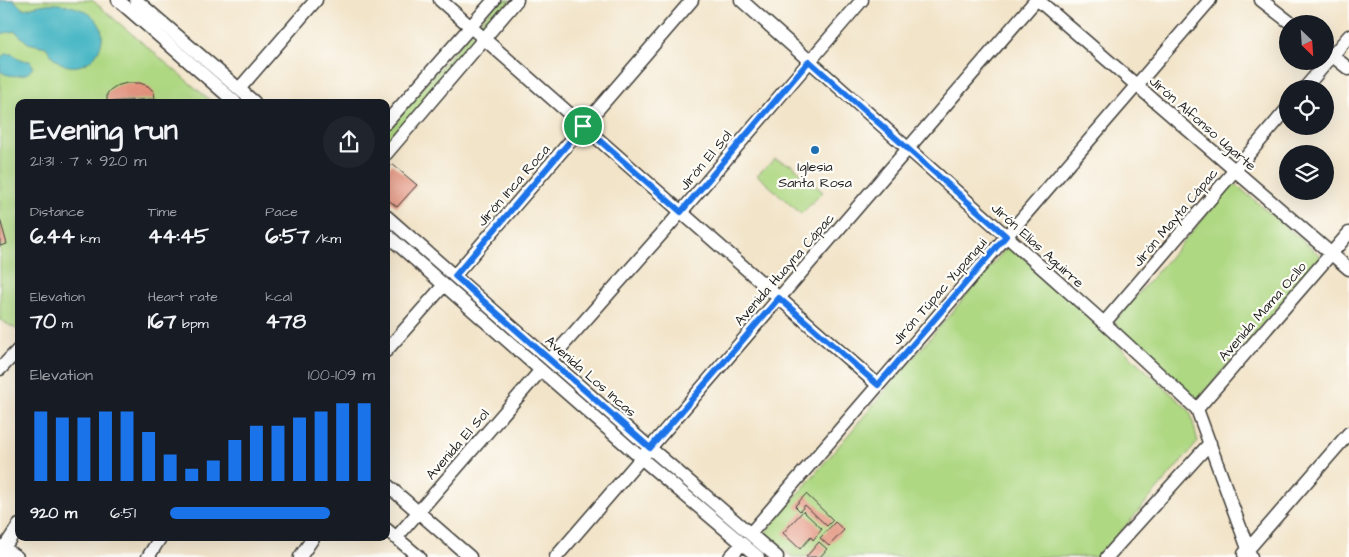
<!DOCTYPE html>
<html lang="en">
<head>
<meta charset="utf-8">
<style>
	body { margin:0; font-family:"Architects Daughter",sans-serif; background:#20242c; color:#f1f3f6; height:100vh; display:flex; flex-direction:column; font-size:19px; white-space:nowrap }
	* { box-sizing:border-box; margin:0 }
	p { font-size:16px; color:#9ea1a6 }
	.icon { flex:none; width:28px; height:28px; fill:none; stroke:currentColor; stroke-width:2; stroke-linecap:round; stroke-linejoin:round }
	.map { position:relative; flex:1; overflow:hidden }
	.side { position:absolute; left:15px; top:99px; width:375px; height:442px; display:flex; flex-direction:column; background:#171b24; border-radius:10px; box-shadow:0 5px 20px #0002 }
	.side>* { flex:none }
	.needle { width:32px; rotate:155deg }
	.tools { position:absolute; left:1279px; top:15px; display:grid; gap:10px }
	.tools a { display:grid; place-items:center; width:55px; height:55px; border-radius:50%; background:#171b24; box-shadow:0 5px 20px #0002; font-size:25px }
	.pin { position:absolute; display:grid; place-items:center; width:42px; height:42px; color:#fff; margin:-21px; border:2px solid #fff; border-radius:50%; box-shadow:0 1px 5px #0007 }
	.round { display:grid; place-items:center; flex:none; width:52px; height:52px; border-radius:26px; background:#20242c }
	.head { display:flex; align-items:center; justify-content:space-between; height:85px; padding:0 15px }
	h1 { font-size:28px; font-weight:700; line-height:38px }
	.stats { display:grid; grid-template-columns:repeat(3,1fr); gap:8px; height:85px; padding:5px 15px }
	.stats div { display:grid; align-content:center }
	.stats b { font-size:21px; font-weight:700 }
	.stats small { font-size:14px; font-weight:400 }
	.stats p { font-size:14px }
	.chart { height:140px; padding:10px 15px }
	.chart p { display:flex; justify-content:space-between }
	.chart svg { width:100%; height:90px; margin-top:5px; stroke:#1a73e8; stroke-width:6 }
	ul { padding:0 15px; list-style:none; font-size:16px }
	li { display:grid; grid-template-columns:80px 60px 1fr; align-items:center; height:38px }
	li i { height:12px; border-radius:6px; background:#1a73e8 }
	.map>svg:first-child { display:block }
</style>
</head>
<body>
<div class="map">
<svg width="1349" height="557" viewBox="0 0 1349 557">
	<rect width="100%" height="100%" fill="#fdfcf7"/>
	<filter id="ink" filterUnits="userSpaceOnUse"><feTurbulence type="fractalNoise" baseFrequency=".02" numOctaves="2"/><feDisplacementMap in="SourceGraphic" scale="10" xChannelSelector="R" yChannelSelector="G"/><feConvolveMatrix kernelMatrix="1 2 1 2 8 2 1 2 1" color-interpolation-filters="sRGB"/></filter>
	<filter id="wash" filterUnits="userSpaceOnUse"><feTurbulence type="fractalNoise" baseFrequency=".0096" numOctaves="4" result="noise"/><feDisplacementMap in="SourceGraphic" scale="20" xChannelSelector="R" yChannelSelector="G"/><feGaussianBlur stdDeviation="1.12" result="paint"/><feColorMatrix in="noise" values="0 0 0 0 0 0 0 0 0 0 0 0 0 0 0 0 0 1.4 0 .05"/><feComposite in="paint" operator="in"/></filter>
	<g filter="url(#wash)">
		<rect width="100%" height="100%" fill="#f2e4c9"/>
		<path fill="#afd883" stroke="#667a50" d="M 0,0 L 92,0 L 212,102 L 19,102 L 19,328 L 16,329 L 0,320 Z
			M 499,0 L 511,0 L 482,34 L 475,28 Z
			M 471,32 L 478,39 L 386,145 L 386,130 Z
			M 775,159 L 792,165 L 823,192 L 801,214 L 757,175 Z
			M 1234,183 L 1322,257 L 1196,401 L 1114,322 Z
			M 1009,245 L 1190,411 L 1198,442 L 1099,557 L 792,557 L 765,533 Z"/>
		<path fill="#4ab7c5" stroke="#336a70" d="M 0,0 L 14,0 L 23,9 C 31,8 38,5 46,4 C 57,3 69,5 80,9 C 128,28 88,87 55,59 C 51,56 49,51 46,47 L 28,43 L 15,31 L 0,34 Z
			M 5,54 L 12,54 L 20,60 L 30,61 L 33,66 C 30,78 8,78 0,71 L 0,58 Z"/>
		<g id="blocks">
			<path fill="#e3937e" d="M 127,83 L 140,83 L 148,86 L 154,92 L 155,99 L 107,102 L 107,94 L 110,90 L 116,86 Z
				M 392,164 L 417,185 L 397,207 L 386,198 L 386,171 Z
				M 0,219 L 7,244 L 0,246 Z
				M 806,494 L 833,520 L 827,526 L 805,505 L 800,511 L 795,506 Z
				M 803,511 L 822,529 L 813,540 L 811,537 L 800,549 L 783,533 Z
				M 835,522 L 844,530 L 829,546 L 820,538 Z
				M 819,542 L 827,549 L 820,557 L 806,557 Z"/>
		</g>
	</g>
	<g filter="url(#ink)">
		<use href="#blocks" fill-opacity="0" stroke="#3c3a36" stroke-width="1"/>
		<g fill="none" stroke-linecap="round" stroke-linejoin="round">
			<g stroke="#3c3a36" stroke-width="15">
				<path id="minor" d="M 118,0 L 235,102
					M 136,0 L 254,102
					M 440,0 L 878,385
					M 741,0 L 1104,323 L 1197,409 L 1251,557
					M 1038,0 L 1349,269
					M 1261,0 L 1292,24
					M 1325,50 L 1349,69
					M 239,89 L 316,0
					M 1304,89 L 1349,36
					M 386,123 L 494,0
					M 386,154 L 517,0
					M 386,216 L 650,448 L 777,557
					M 386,234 L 641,458 L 758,557
					M 455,275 L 692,0
					M 1104,323 L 1288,108
					M 386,351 L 444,285
					M 550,360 L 681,212 L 862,0
					M 0,369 L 19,349
					M 1197,409 L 1349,233
					M 386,484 L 470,557
					M 386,529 L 419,557
					M 750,534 L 1210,0
					M 396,538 L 541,370
					M 0,546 L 17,557
					M 0,554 L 19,525
					M 1244,554 L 1349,433
					M 148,557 L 160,538
					M 300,557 L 313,538
					M 556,557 L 1036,0
					M 730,557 L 742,544
					M 1107,557 L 1210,443"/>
			</g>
			<use href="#minor" stroke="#fff" stroke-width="12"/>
		</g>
	</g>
	<g fill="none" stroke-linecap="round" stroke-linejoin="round" filter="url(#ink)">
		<g stroke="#fff" stroke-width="10">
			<path id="route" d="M 809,61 L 1006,236 L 878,385 L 779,298 L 650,448 L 455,276 L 583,126 L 681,212 Z"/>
		</g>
		<use href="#route" stroke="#1a73e8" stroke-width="6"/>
	</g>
	<circle fill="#1f6fb2" stroke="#fdfcf7" stroke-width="2" cx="815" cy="150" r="5"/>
	<g text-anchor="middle" stroke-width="4.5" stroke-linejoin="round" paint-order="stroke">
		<g font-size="14" fill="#1c1c1c" stroke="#fdfcf7">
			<text transform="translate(1203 123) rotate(41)" y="5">Jirón Alfonso Ugarte</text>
			<text transform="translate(705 160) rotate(-50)" y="5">Jirón El Sol</text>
			<text transform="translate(513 185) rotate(-49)" y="5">Jirón Inca Roca</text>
			<text transform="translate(1175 217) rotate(-50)" y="5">Jirón Mayta Cápac</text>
			<text transform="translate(1038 245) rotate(42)" y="5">Jirón Elías Aguirre</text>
			<text transform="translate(784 269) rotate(-49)" y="5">Avenida Huayna Cápac</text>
			<text transform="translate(939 291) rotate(-49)" y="5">Jirón Túpac Yupanqui</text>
			<text transform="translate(1262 311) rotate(-49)" y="5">Avenida Mama Ocllo</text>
			<text transform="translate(591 376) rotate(41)" y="5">Avenida Los Incas</text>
			<text transform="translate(457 444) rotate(-49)" y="5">Avenida El Sol</text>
		</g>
		<g font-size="14" fill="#1c1c1c" stroke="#fdfcf7">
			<text x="815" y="171">Iglesia<tspan x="815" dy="16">Santa Rosa</tspan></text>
		</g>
	</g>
</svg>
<div class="tools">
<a><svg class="needle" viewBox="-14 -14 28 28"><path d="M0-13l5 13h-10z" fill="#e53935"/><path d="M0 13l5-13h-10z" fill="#9ea1a6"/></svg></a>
<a><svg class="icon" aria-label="locate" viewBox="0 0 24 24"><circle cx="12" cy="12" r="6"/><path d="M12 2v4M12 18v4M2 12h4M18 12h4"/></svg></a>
<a><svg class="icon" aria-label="layers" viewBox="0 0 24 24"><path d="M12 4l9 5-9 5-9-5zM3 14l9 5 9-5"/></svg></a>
</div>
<div class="pin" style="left:583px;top:126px;background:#1e9e55"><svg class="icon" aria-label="arrive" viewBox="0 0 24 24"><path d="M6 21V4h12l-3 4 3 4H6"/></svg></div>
<section class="side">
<div class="head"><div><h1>Evening run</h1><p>21:31 · 7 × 920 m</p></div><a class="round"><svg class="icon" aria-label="share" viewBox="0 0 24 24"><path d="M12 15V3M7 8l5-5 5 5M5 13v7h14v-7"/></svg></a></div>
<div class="stats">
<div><p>Distance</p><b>6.44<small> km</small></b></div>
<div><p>Time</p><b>44:45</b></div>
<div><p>Pace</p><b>6:57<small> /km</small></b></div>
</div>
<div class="stats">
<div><p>Elevation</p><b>70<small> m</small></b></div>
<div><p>Heart rate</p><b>167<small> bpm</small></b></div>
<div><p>kcal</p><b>478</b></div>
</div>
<div class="chart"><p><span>Elevation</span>100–109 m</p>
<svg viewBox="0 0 160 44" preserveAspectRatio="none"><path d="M5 44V10M15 44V13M25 44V13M35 44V10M45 44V10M55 44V20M65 44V31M75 44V38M85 44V34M95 44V24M105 44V17M115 44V17M125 44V13M135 44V10M145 44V6M155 44V6"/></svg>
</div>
<ul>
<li><b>920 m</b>6:51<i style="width:78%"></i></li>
</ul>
</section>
</div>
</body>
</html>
